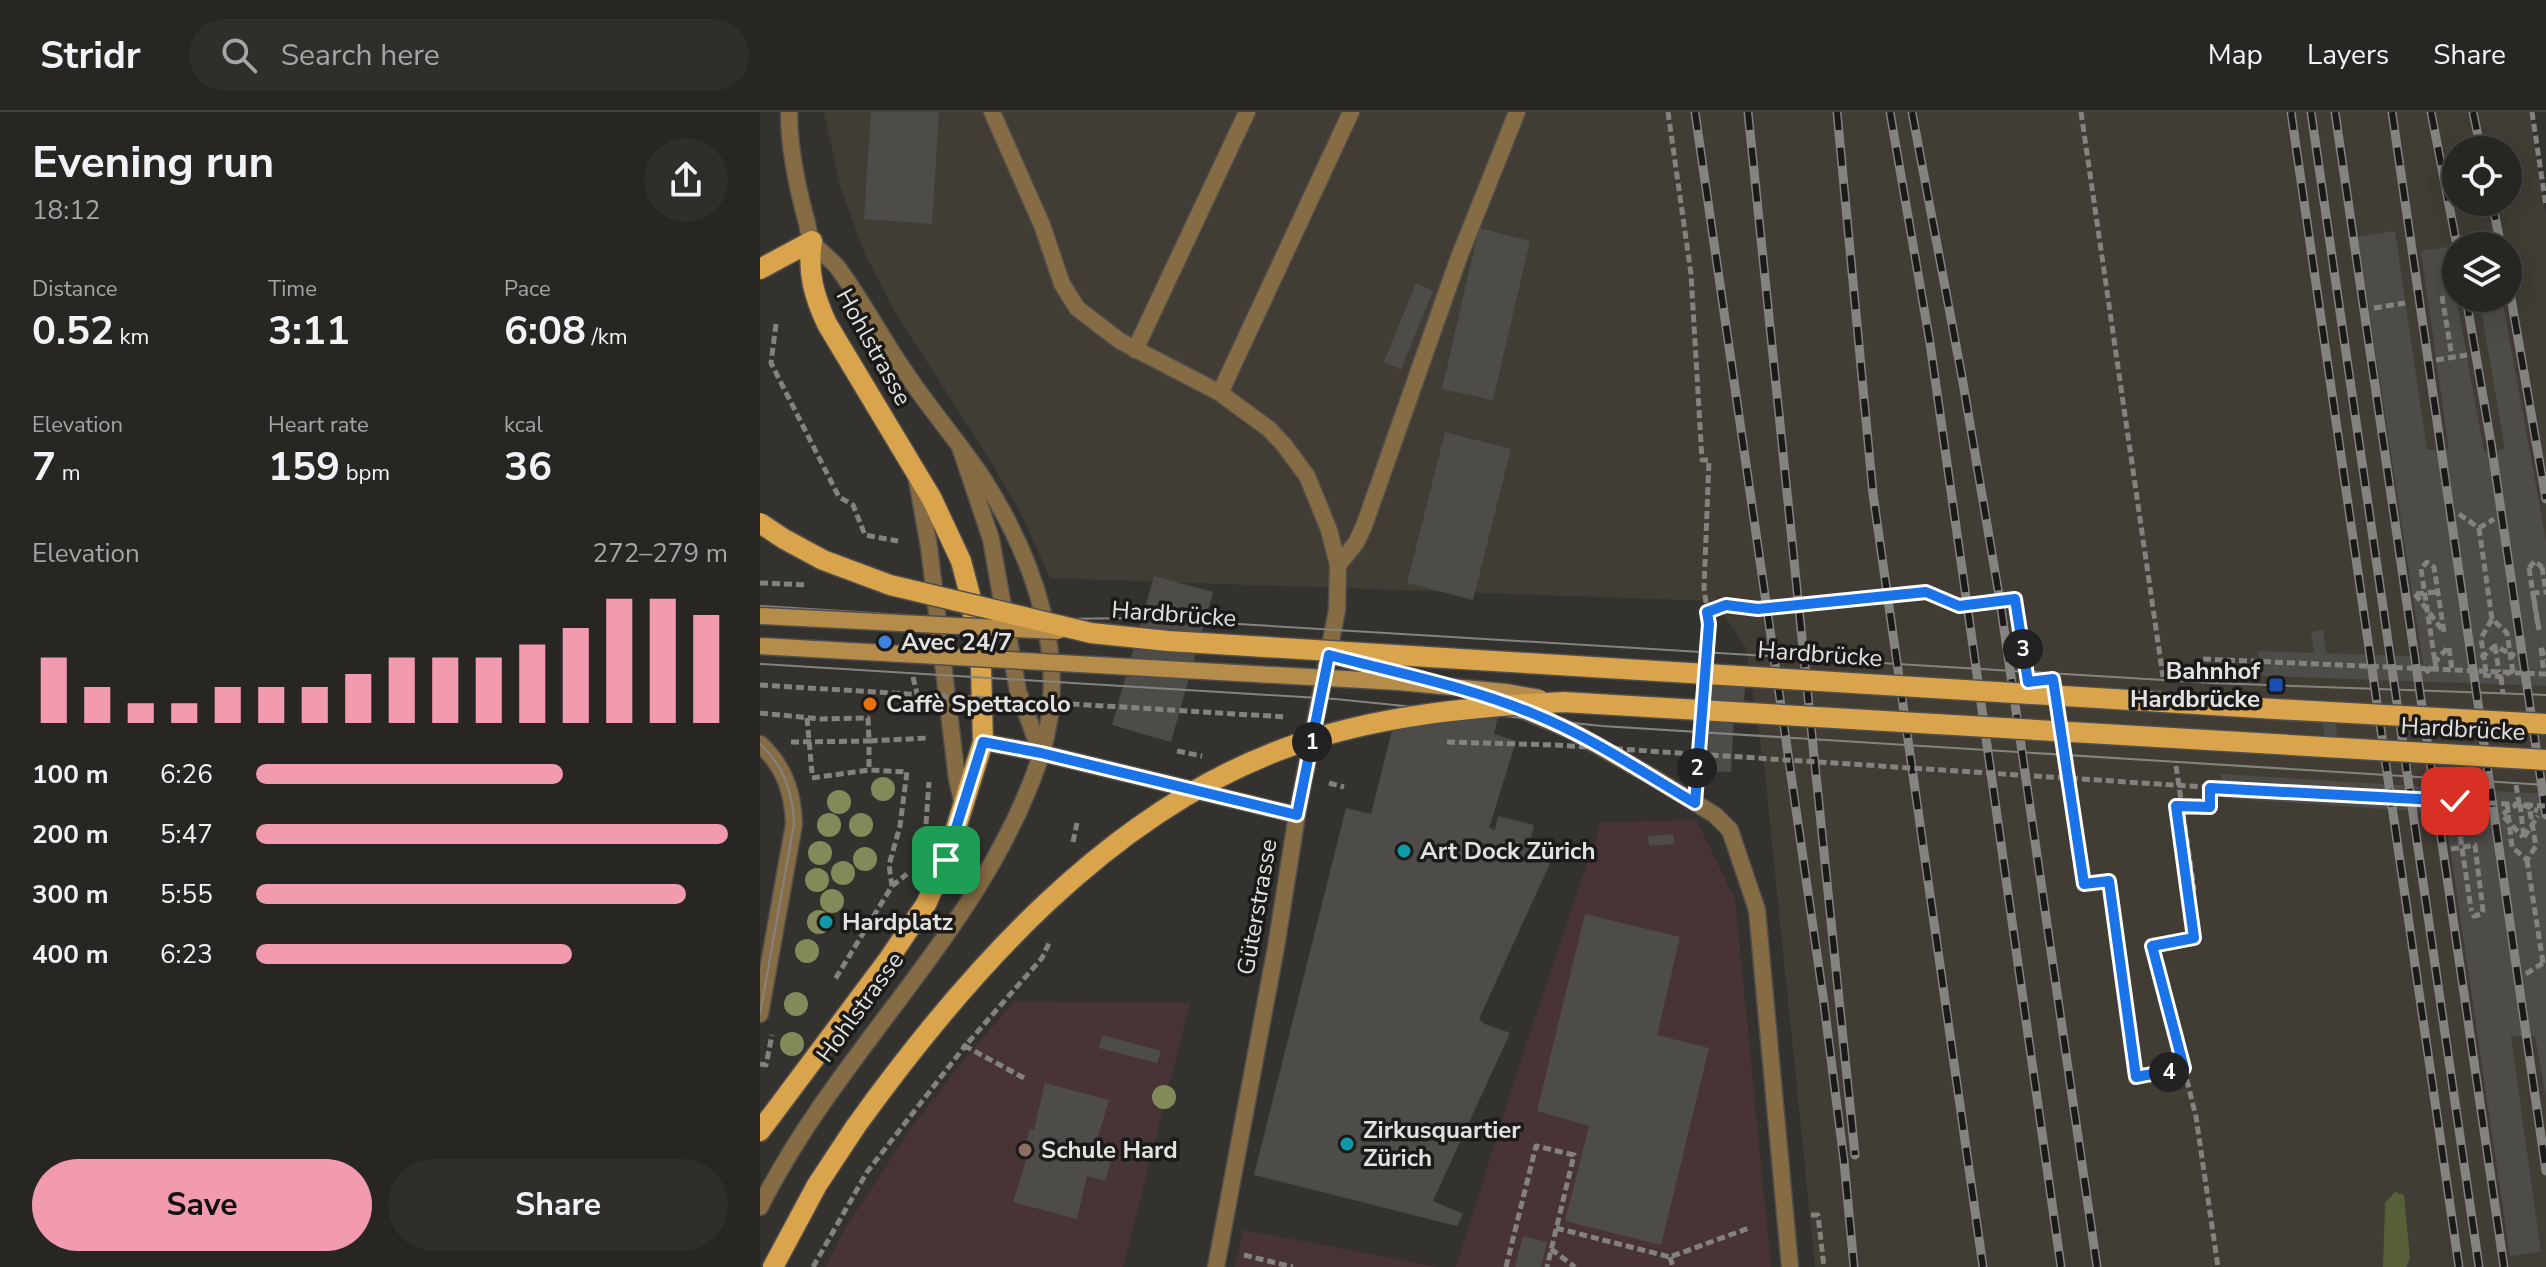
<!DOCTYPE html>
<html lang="en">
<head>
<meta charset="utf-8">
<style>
	body { margin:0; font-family:"Nunito Sans",sans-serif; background:#2f2e2b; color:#f1f3f6; height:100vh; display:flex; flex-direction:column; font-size:30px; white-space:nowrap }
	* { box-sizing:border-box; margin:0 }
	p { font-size:26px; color:#a4a5a6 }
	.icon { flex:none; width:44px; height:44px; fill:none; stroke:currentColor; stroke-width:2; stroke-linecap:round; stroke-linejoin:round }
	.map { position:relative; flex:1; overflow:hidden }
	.panel { display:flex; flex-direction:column; background:#272623; width:760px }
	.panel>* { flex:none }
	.buttons { position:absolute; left:1682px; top:24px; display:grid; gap:16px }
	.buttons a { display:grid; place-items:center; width:80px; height:80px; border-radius:50%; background:#272623; box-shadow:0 8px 32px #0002,0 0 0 2px #434341; font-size:40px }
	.pin { position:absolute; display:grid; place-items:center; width:68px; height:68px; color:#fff; margin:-34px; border-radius:16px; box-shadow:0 4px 12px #0006 }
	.km { position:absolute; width:40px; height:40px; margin:-20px; border-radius:50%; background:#222; color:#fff; font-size:22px; line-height:40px; text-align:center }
	.round { display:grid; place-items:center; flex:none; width:84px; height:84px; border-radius:42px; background:#2f2e2b }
	.summary { display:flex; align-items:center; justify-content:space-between; height:136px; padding:0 32px }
	h1 { font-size:44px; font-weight:700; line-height:60px }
	.figures { display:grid; grid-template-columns:repeat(3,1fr); gap:12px; height:136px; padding:8px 32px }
	.figures div { display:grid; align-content:center }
	.figures b { font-size:40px; font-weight:700 }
	.figures small { font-size:22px; font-weight:400 }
	.figures p { font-size:22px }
	.chart { height:224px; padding:16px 32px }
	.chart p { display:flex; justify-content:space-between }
	.chart svg { width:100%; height:144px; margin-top:8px; stroke:#f29aae; stroke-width:6 }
	.button { display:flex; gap:16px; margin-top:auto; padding:16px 32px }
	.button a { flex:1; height:92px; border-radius:48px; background:#f29aae; color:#111; font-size:32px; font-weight:700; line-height:92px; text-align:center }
	.button a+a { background:#2f2e2b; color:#f1f3f6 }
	ul { padding:0 32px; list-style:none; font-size:26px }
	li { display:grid; grid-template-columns:128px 96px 1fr; align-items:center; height:60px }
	li i { height:20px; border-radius:10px; background:#f29aae }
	header { display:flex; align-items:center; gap:48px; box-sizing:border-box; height:112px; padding:0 40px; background:#272623; border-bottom:2px solid #434341 }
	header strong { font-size:38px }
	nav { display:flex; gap:44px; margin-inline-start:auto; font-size:28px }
	.search { width:560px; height:72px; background:#2f2e2b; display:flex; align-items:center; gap:20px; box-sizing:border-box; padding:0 28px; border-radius:44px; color:#a4a5a6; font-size:30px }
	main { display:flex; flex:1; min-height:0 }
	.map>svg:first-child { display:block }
</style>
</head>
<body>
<header>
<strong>Stridr</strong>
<div class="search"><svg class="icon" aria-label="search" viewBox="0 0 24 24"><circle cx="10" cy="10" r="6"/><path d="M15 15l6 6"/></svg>Search here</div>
<nav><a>Map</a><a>Layers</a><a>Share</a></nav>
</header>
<main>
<section class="panel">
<div class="summary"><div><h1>Evening run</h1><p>18:12</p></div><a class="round"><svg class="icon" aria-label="share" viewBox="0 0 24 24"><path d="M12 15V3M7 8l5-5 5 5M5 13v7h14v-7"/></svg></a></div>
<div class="figures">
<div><p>Distance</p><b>0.52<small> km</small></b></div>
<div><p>Time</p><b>3:11</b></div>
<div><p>Pace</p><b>6:08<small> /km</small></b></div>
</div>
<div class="figures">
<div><p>Elevation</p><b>7<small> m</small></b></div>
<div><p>Heart rate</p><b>159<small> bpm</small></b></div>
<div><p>kcal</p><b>36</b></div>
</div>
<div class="chart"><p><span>Elevation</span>272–279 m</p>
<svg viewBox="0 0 160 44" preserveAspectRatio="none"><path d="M5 44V24M15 44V33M25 44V38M35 44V38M45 44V33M55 44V33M65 44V33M75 44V29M85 44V24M95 44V24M105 44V24M115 44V20M125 44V15M135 44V6M145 44V6M155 44V11"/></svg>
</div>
<ul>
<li><b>100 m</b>6:26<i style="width:65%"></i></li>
<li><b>200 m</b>5:47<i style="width:100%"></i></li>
<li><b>300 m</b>5:55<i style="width:91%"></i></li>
<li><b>400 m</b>6:23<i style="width:67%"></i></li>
</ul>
<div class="button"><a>Save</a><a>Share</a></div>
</section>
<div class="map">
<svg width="1786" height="1155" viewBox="0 0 1786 1155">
	<rect width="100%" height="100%" fill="#34322f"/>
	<path fill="#413c34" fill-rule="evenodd" d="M 64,0 L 1770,0 L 1786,104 L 1786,1155 L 1055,1155 L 1005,662 L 986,536 L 955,489 L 290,466 L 263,406 L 230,348 L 136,202 L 104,140 L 79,71 ZM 1696,38 L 1748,38 L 1748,90 L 1696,90 ZM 1696,134 L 1748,134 L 1748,186 L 1696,186 Z"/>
	<path fill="#483436" d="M 936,708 L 975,787 L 1011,1155 L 696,1155 L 768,926 L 841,711 Z
		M 254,890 L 430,891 L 363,1155 L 66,1155 L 86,1115 L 155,1011 L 203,949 Z
		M 483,1118 L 678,1155 L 475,1155 Z"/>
	<path fill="#575f38" d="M 1635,1080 L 1644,1083 L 1650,1146 L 1646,1155 L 1623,1155 L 1625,1091 Z"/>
	<path fill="#4e4c49" d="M 111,0 L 179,0 L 172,112 L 104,107 Z
		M 719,116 L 770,129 L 733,288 L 682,277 Z
		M 1635,119 L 1667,338 L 1689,338 L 1661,139 L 1687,135 L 1724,339 L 1745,338 L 1719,186 L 1742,186 L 1786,429 L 1786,574 L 1502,564 L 1498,539 L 1554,541 L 1551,520 L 1563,518 L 1566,541 L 1650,544 L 1652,553 L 1663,552 L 1598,125 Z
		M 1730,120 L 1733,134 L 1711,134 L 1709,125 Z
		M 656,171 L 673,179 L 641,257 L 624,250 Z
		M 685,320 L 751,337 L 713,488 L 647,471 Z
		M 394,464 L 453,480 L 411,630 L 352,613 Z
		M 952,561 L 986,563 L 983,603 L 974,603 L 971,660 L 946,659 Z
		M 638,594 L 739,599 L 734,622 L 756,629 L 729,716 L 735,718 L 738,704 L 774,713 L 771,726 L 763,724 L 796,738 L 719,907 L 725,912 L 750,921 L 673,1089 L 703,1102 L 697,1114 L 494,1063 L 586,696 L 611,702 Z
		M 1575,608 L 1578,630 L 1566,632 L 1562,610 Z
		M 1461,662 L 1786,682 L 1786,986 L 1775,924 L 1751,924 L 1781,1140 L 1750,1144 L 1685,701 L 1463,686 Z
		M 913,722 L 914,732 L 889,734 L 888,724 Z
		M 825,802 L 920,825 L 897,923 L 949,936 L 901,1133 L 805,1109 L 829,1014 L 777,999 Z
		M 342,923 L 401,939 L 397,951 L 339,936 Z
		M 285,971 L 349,988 L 336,1031 L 355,1036 L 345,1069 L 327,1064 L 317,1107 L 253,1090 L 267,1045 L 262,1044 L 270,1017 L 274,1018 Z
		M 763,1124 L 787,1130 L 781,1155 L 755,1155 Z"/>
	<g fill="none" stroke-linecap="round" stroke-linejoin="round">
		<g stroke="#504e4b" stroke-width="19">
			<path id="service" d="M 232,0 L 282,113 L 302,172 L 317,196 L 360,229 L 460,281 L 509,317 L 524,333 L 547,364 L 569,418 L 578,453 L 577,498 L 537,703 L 516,835 L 456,1155
				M 375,238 L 487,0
				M 460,281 L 591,0
				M 201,338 L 231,427 L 258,579 L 281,641
				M 157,368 L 169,435 L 197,667 L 203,693
				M 578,453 L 596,431 L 604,414 L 699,145 L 757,0
				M 578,545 L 660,567
				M 755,595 L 812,619 L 896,667 L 955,703 L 970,718 L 997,798 L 1030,1155
				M 223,630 L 281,641 L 537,703
				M 0,632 C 24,654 33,680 34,712 L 0,902"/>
		</g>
		<g stroke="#504e4b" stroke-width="19">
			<path id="tertiary" d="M 0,1095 C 80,935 225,815 281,643 C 311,549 274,447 224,368 C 201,333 173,301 150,267 C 124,231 104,191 78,156 C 71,147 57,138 52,129 C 49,125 48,116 47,111 C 37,75 29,38 29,0"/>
		</g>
		<g stroke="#504e4b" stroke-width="23">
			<path id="primary" d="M 0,157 L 52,129
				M 0,1019 L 128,848 L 166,792 L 186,748 L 223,630 L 221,556 L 210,483 L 201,449 L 172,387 L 67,212 C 54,184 47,160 52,129
				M 13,1155 L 57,1073 L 96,1014"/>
		</g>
		<path stroke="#84827f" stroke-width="5" stroke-dasharray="8 4" stroke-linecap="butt" d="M 908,0 L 931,162 L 942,348 L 949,348 L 944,476 L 949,512 L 947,538
			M 1321,0 L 1403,565
			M 1772,0 L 1786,94
			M 1682,184 L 1692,245
			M 1614,196 L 1645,191
			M 16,212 L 11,251 L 79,385 L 93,393 L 105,423 L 138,429
			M 1676,248 L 1707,243
			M 1699,402 L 1719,416 L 1734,407
			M 1719,416 L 1732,507
			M 1769,456 L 1775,449 L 1782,455
			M 0,471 L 47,473
			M 1655,482 L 1684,520 L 1674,455 L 1667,450 L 1661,457
			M 1656,482 L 1677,480
			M 947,500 L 966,493 L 998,497 L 1166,480 L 1199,494 L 1255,487 L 1266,555
			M 1779,518 L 1773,481 L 1786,480
			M 1689,536 L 1692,558
			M 1781,536 L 1786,548
			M 1721,546 L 1735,534 L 1755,544
			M 1666,561 L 1688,535
			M 1723,563 L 1741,565 L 1756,557
			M 153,565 L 159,590
			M 1741,565 L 1743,582
			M 0,601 L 61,607 L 108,606 L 109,629 L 168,626
			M 47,606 L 52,661
			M 31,630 L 109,629 L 109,658
			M 417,639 L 442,644
			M 1305,645 L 1324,772 L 1349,769 L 1376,965 L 1424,956 L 1392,834 L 1434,826 L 1427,772
			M 1416,654 L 1434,776 L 1427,777
			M 937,665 L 940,624
			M 52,666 L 109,658 L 147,660 L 140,714 L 129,753 L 132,774 L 74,869
			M 569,671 L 584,675
			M 1756,673 L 1759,691
			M 1710,690 L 1716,719
			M 1760,692 L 1764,726
			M 1743,702 L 1759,691 L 1778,699
			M 1744,705 L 1763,725
			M 1688,709 L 1715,719
			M 166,712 L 169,670
			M 1764,725 L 1778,704
			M 313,730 L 317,711
			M 1691,737 L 1715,733 L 1723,799 L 1722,802 L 1714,804 L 1711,797
			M 1767,748 L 1783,851
			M 132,774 L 147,762
			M 1766,862 L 1783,851 L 1786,853
			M 0,952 L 6,953 L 12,923
			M 1424,956 L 1436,1005 L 1458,1155
			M 264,966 L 205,934 L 282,846 L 290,829
			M 1051,1103 L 1058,1103 L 1064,1155
			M 796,1116 L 910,1145 L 989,1116
			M 791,1137 L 815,1155
			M 484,1143 L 533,1155
			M 910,1145 L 913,1155
			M 53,1155 L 107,1060 L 205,934 L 203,932
			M 746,1155 L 776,1034 L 814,1043 L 787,1155"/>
		<use href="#service" stroke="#866c44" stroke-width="16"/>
		<use href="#tertiary" stroke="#866c44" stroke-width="16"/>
		<use href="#primary" stroke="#d9a44b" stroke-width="20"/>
		<path stroke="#848380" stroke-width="2" d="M 0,494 L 225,508 L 378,506 L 1452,571 L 1786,583
			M 0,552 L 575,587 L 842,614 L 1786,673
			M 0,632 C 24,654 33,680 34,712 L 0,902"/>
		<g stroke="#848380" stroke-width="9">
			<path id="rail" d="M 935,0 L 1063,884 L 1084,1049 L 1094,1155
				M 988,0 L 1095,1043
				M 1077,0 L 1113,382 L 1223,1155
				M 1130,0 L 1170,231 L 1301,1155
				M 1152,0 L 1202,265 L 1240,489 L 1337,1155
				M 1531,0 L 1699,1155
				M 1551,0 L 1719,1155
				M 1575,0 L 1744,1155
				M 1632,0 L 1786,1059
				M 1671,0 L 1697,134
				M 1713,0 L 1721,38
				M 1732,90 L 1741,134
				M 1748,169 L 1786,387
				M 1706,186 L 1731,331 L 1786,703"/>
		</g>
		<use href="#rail" stroke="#1b1a19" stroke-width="6" stroke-dasharray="18" stroke-linecap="butt"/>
		<g stroke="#504e4b" stroke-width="19" stroke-linecap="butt">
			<path id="secondary-bridge" d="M 0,504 L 298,519
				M 0,534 L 638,570 L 746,580 L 780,586"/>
		</g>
		<g stroke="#504e4b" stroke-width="23" stroke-linecap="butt">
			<path id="primary-bridge" d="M 0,411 L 24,427 L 63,448 L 130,473 L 331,521 L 408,529 L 1515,597 L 1786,612
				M 96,1014 C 206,861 351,696 534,633 C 621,603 712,595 803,590 L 1786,648"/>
		</g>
		<path stroke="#84827f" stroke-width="5" stroke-dasharray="8 4" stroke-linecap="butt" d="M 1782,455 L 1786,480
			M 1769,456 L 1778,514
			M 1661,457 L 1676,557
			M 1735,534 L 1739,560
			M 1781,536 L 1784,562
			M 1443,547 L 1786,562
			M 1726,560 L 1721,526 L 1732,507 L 1747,521 L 1753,561
			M 0,573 L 526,605
			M 687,630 L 796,633 L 1491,678 L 1786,694
			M 1695,689 L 1711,797
			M 1747,691 L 1752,735 L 1767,748 L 1776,734 L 1769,693
			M 1427,772 L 1416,694 L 1450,695 L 1450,676"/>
		<use href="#secondary-bridge" stroke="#b58c49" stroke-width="16"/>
		<use href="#primary-bridge" stroke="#d9a44b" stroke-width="20"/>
	</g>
	<g fill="#818a58">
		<circle cx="123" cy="677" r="12"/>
		<circle cx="79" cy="690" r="12"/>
		<circle cx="69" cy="713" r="12"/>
		<circle cx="101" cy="713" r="12"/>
		<circle cx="60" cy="741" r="12"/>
		<circle cx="105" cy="747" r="12"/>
		<circle cx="83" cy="761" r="12"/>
		<circle cx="57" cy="768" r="12"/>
		<circle cx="72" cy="789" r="12"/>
		<circle cx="59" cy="810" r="12"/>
		<circle cx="47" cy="839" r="12"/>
		<circle cx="36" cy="892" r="12"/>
		<circle cx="32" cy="932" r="12"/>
		<circle cx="404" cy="985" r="12"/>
	</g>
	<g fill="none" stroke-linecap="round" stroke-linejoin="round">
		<g stroke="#fff" stroke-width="16">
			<path id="route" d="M 186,748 L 223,630 L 281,641 L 537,703 L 569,543 C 637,561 709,575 774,602 C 831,625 882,660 935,691 L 949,512 L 947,500 L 966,493 L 998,497 L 1166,480 L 1199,494 L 1255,487 L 1268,570 L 1293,567 L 1324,772 L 1349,769 L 1376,965 L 1424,956 L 1392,834 L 1434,826 L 1416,694 L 1450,695 L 1450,676 L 1695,689"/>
		</g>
		<use href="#route" stroke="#1a73e8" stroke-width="10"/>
	</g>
	<circle fill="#3f7fe0" stroke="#1b1a19" stroke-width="3" cx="125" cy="530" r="8"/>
	<rect fill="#1a4fb4" stroke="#1b1a19" stroke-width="3" x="1508" y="565" width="16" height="16" rx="4"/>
	<circle fill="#e8710a" stroke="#1b1a19" stroke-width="3" cx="110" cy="592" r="8"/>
	<g fill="#0f9aa8" stroke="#1b1a19" stroke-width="3">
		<circle cx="644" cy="739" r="8"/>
		<circle cx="66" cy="810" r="8"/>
		<circle cx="587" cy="1032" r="8"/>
	</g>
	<circle fill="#8d6e63" stroke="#1b1a19" stroke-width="3" cx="265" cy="1038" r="8"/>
	<g text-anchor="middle" stroke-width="7" stroke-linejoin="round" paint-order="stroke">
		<g font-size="24" fill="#e3e2e0" stroke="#1b1a19">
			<text transform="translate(114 235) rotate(61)" y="8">Hohlstrasse</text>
			<text transform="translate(414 502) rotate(4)" y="8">Hardbrücke</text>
			<text transform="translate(1060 542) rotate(4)" y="8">Hardbrücke</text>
			<text transform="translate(1703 617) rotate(3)" y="8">Hardbrücke</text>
			<text transform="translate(497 795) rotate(-80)" y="8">Güterstrasse</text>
			<text transform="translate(100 895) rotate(-54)" y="8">Hohlstrasse</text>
		</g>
		<g font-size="24" font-weight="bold" fill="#e3e2e0" stroke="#1b1a19" text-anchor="start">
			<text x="141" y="538">Avec 24/7</text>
			<text x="1500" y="567" text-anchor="end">Bahnhof<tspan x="1500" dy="28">Hardbrücke</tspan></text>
			<text x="126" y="600">Caffè Spettacolo</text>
			<text x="660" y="747">Art Dock Zürich</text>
			<text x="82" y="818">Hardplatz</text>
			<text x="603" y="1026">Zirkusquartier<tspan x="603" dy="28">Zürich</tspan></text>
			<text x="281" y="1046">Schule Hard</text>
		</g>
	</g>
</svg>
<div class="buttons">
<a><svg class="icon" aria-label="locate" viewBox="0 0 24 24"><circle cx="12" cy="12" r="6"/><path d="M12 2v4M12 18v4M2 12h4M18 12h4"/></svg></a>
<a><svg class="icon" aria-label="layers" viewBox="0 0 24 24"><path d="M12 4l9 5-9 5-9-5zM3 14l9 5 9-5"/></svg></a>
</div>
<div class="pin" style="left:186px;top:748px;background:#1e9e55"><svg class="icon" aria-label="arrive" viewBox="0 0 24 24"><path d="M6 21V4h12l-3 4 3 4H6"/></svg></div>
<div class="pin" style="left:1695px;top:689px;background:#d93025"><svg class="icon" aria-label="check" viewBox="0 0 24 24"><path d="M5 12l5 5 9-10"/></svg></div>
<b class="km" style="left:552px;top:630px">1</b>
<b class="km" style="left:937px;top:656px">2</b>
<b class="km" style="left:1263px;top:537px">3</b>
<b class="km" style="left:1409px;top:960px">4</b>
</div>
</main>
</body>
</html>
